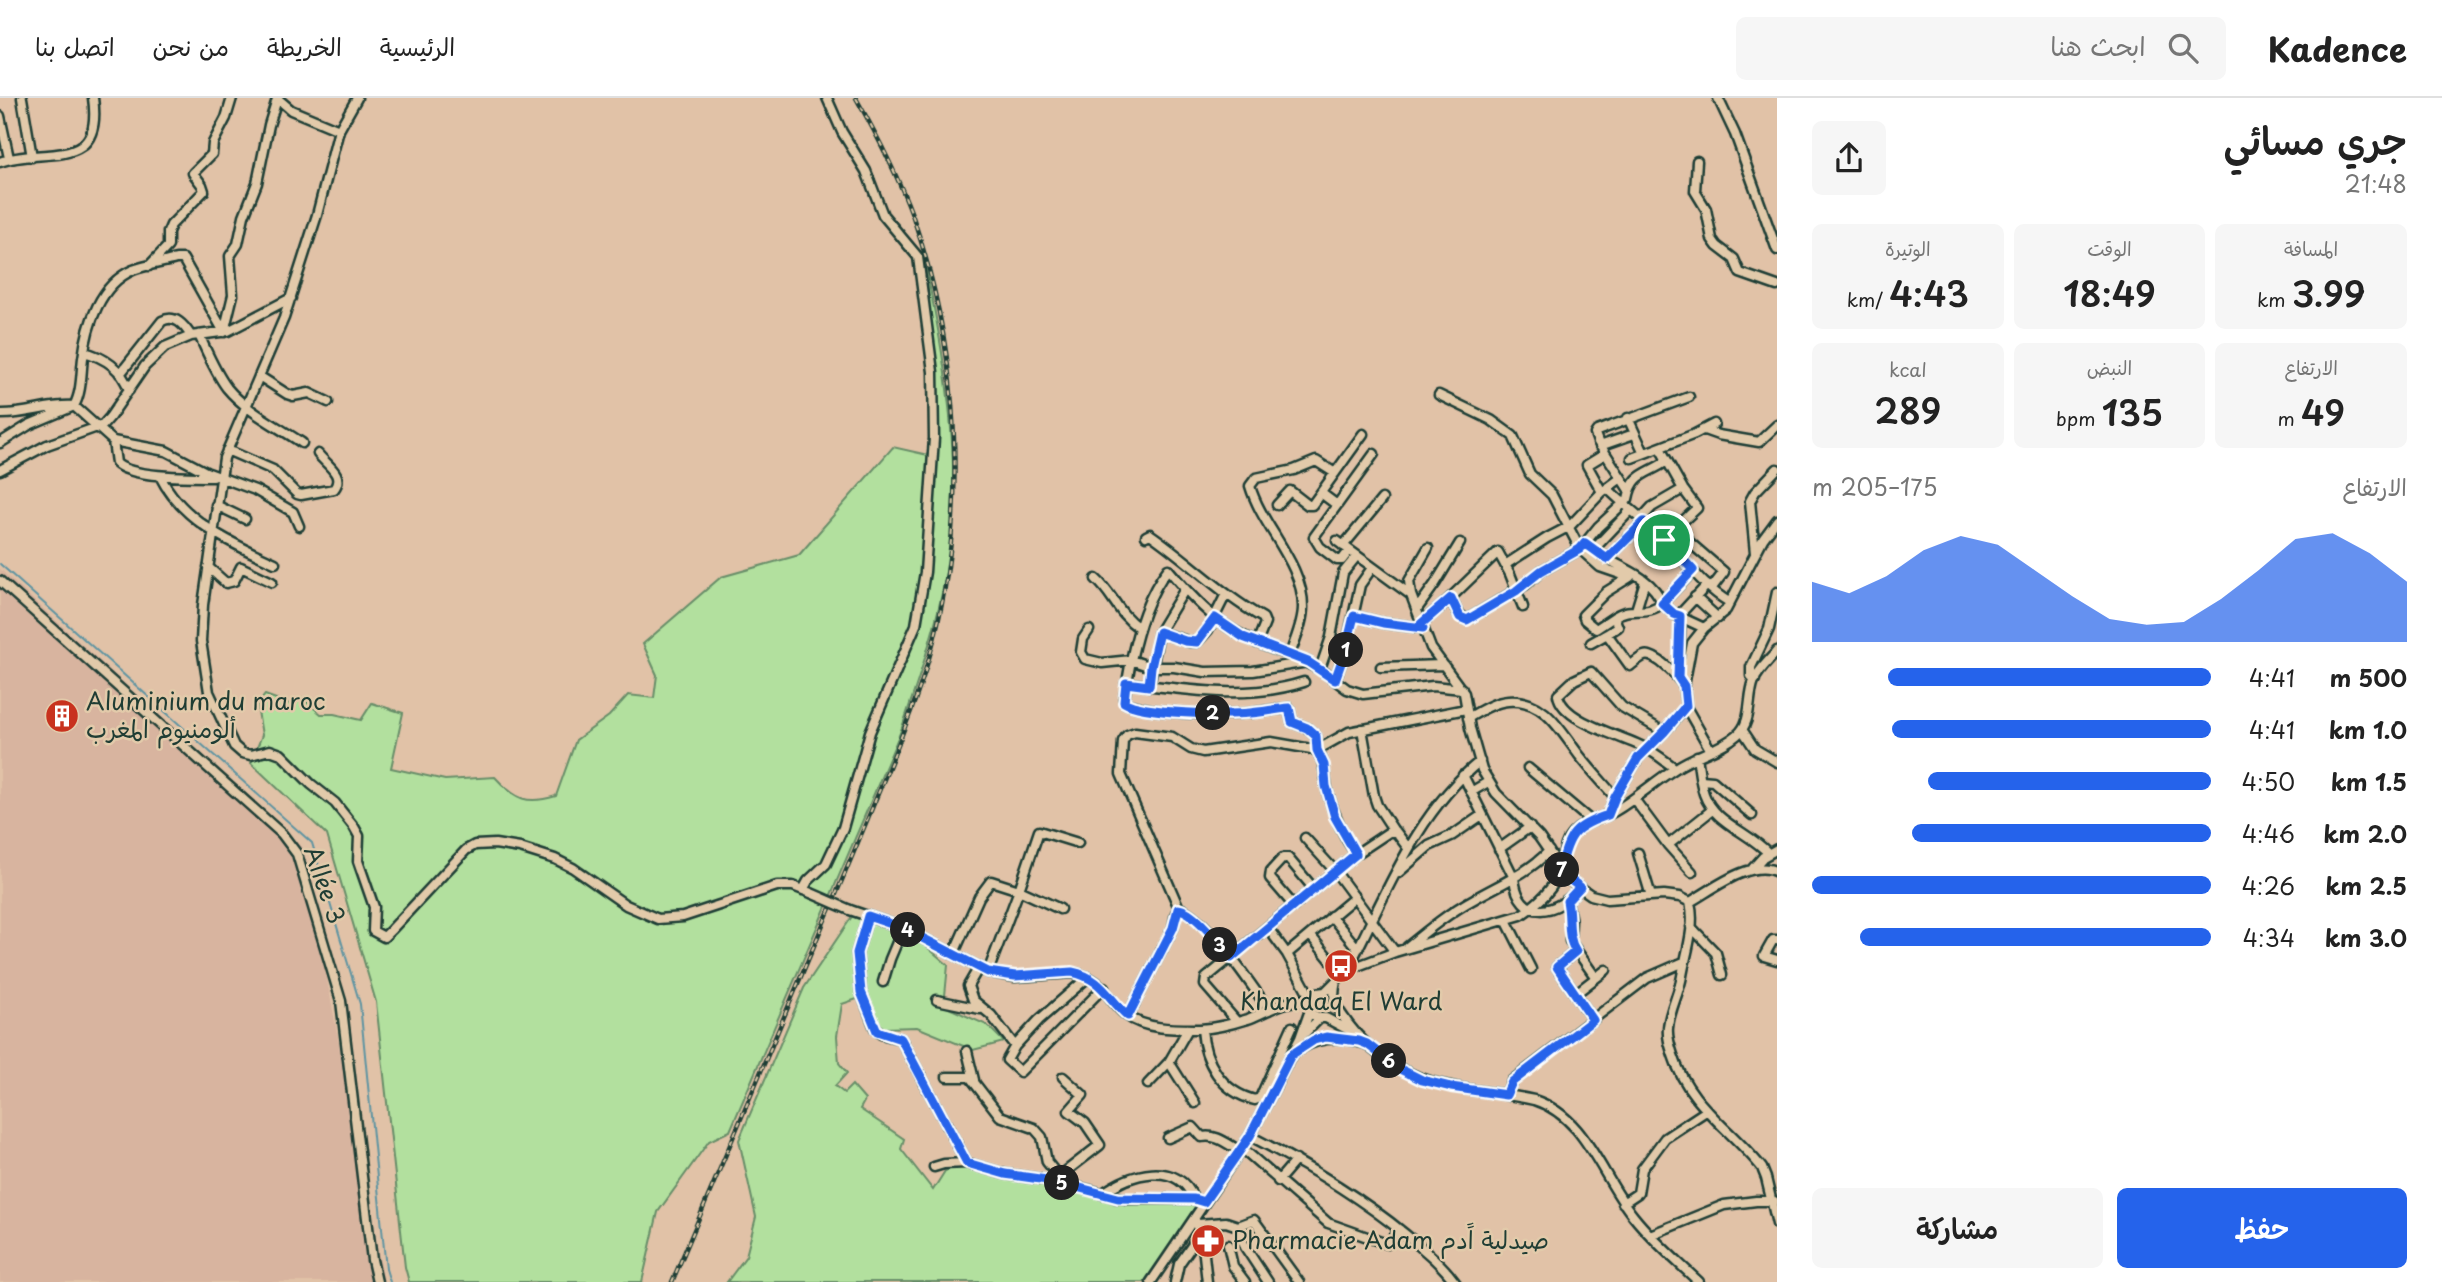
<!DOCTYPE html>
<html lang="ar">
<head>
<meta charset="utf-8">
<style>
	body { margin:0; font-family:"Playpen Sans","Playpen Sans Arabic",sans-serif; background:#f6f6f6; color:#222; direction:rtl; height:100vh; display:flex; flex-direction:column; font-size:26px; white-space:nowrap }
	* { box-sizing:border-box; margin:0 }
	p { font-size:23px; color:#767676 }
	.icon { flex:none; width:38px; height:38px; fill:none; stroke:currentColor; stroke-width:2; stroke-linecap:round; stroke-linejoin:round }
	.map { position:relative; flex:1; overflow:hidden; direction:ltr }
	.details { display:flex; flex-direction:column; background:#fff; width:665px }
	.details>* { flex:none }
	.pin { position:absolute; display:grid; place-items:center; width:60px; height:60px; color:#fff; margin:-30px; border:4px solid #fff; border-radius:50%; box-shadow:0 2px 7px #0007 }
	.km { position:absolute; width:35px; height:35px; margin:-18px; border-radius:50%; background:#222; color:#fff; font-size:19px; line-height:35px; text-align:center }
	.round { display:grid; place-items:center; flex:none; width:74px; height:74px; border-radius:10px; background:#f6f6f6 }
	.headline { display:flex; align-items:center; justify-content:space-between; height:119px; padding:0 35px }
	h1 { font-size:38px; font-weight:600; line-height:52px }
	.stats { display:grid; grid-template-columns:repeat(3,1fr); gap:10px; height:119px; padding:7px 35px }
	.stats div { display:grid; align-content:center; border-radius:10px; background:#f6f6f6; text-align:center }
	.stats b { font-size:35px; font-weight:600 }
	.stats small { font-size:19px; font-weight:400 }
	.stats p { font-size:19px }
	.chart { height:196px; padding:14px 35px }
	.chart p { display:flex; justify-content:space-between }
	.chart svg { width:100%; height:126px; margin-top:7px; fill:#2563eb; opacity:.7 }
	.cta { display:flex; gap:14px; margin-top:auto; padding:14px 35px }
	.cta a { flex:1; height:80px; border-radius:10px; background:#2563eb; color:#fff; font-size:28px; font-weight:600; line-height:80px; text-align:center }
	.cta a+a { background:#f6f6f6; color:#222 }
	ul { padding:0 35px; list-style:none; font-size:23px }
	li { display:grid; grid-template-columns:112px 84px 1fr; align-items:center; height:52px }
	li i { height:18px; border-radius:9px; background:#2563eb }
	header { display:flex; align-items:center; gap:42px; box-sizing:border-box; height:98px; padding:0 35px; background:#fff; border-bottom:2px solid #e0e0e0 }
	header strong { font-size:33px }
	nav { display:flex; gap:38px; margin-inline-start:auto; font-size:24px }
	.search { width:490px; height:63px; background:#f6f6f6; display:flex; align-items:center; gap:18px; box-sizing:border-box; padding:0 24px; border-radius:10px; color:#767676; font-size:26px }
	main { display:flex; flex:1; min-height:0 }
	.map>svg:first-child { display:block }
</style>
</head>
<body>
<header>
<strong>Kadence</strong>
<div class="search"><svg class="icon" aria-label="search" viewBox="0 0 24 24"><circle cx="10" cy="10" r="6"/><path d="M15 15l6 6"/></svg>ابحث هنا</div>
<nav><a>الرئيسية</a><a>الخريطة</a><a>من نحن</a><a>اتصل بنا</a></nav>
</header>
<main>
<section class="details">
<div class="headline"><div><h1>جري مسائي</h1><p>21:48</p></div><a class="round"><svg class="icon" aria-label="share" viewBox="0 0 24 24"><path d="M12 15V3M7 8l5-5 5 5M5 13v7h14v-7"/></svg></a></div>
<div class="stats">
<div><p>المسافة</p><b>3.99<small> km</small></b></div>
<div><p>الوقت</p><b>18:49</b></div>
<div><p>الوتيرة</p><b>4:43<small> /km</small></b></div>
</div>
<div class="stats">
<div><p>الارتفاع</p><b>49<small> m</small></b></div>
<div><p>النبض</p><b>135<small> bpm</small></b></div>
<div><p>kcal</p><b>289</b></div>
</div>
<div class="chart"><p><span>الارتفاع</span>175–205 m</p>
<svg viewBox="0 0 160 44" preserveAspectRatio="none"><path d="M0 44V23L10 27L20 21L30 12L40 7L50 10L60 19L70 28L80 36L90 38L100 37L110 29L120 19L130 8L140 6L150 13L160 23V44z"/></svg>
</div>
<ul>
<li><b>500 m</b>4:41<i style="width:81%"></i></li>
<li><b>1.0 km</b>4:41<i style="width:80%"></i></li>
<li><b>1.5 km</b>4:50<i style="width:71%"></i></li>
<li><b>2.0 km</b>4:46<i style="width:75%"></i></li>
<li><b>2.5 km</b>4:26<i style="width:100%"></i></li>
<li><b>3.0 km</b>4:34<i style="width:88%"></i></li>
</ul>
<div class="cta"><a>حفظ</a><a>مشاركة</a></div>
</section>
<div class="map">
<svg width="1777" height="1184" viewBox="0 0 1777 1184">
	<rect width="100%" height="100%" fill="#e1c2a7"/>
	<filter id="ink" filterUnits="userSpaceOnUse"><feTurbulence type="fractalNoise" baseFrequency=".0143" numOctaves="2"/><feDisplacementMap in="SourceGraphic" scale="14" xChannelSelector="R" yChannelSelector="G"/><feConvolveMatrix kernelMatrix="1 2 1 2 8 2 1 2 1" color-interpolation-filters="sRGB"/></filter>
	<g filter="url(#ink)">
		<path fill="#d8b49f" d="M 0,471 L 302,749 L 384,1184 L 0,1184 Z"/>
		<path fill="#b2e09e" stroke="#688e69" stroke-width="2" d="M 923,158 C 942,242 956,326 953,412 C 950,489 925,564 900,635 L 730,1033 L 709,1043 L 658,1114 L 642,1184 L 409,1184 L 405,1169 L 376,904 L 327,737 L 251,665 L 262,637 L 257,607 L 265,597 L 290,606 L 302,600 L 321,616 L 334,616 L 361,622 L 372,605 L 403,615 L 391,670 L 445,682 L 495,679 C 516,702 527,707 556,698 L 576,642 L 609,618 L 628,597 L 654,600 L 657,577 L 643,546 L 721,479 L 799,457 L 893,349 L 928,357 L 931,350 L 930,261 L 916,162 Z
			M 853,817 L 920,843 L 948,867 L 944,908 L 987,927 L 1004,944 L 973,952 L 917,929 L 883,930 L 863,899 L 842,906 L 837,938 L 839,965 L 847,975 L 835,988 L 844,995 L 852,987 L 865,1002 L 860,1011 L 904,1041 L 901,1051 L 933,1092 L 945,1073 L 957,1068 L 974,1070 L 998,1080 L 1061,1087 L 1116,1106 L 1197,1106 L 1144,1184 L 727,1184 L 746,1158 L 756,1119 L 739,1042 L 804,890 Z"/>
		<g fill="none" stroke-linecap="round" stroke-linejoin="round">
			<path stroke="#5f94a2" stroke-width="2" d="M 0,466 L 312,745 L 360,906 L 386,1171 L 390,1184"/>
			<g stroke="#1f3d34" stroke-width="13">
				<path id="minor" d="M 22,0 L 32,59
					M 277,0 L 291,12 L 339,32
					M 357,0 L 339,32 L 317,117 L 284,220 L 224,360 L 203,507 L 201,543 L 209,594 L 234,648 L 242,655 L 251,657 L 270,652 L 281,656 L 311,686 L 335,705 L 354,729 L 359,738 L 358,763 L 374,809 L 373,833 L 384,839 L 391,832 L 466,752 L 475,747 L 495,746 L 520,750 L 555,761 L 573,770 L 626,807 L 658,821 L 683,819 L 777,788 L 793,788 L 811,795
					M 1718,0 L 1735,36 L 1777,152
					M 0,18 L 9,60
					M 1697,63 L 1695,93 L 1706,111 L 1712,141 L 1717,148 L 1734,161 L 1740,175 L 1777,188
					M 0,64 C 42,48 104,76 93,0
					M 149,168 L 168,148 L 168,134 L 171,127 L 204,93 L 202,87 L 193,75 L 212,56 L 213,45 L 226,20 L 232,0
					M 224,234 L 233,197 L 230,158 L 238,146 L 244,118 L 257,85 L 269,27 L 277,1
					M 199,237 C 207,254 215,274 227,290 C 246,313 277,328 302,345
					M 84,254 C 104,259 122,271 129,292
					M 120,276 L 162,223 C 175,216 184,227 191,238
					M 259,278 L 287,296 L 293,298 L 309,295 L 328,304
					M 1439,297 L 1491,322 L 1513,338 L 1530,376 L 1552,397 L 1580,451 L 1585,445 C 1591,449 1596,455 1603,459 C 1623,470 1654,481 1662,505 L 1693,473
					M 0,316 C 26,317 49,306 74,308 L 113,343 L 166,353 L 206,374 L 255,392 L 293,414 L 299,428
					M 1628,320 L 1644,355
					M 1704,332 L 1718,337 L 1759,344 L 1777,327
					M 113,343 L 116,365 C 130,380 192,379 213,379
					M 0,345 L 29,327 L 74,308 C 82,294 81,275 83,260 C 87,227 100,186 133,172 C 146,167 162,165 176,161 L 183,161 L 224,234
					M 1600,348 L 1634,336
					M 1660,350 L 1683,391 L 1697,410 L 1664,441
					M 227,352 L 273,372 L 297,396 L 301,397 L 334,391 C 345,377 327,367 318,356
					M 1632,360 L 1695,336 L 1714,326
					M 0,372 L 47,347 L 103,327 L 110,319 L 145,268 L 165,249 L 191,238 L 228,233 L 291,200
					M 160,378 C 182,423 232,446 275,465
					M 1607,390 C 1624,407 1642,420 1660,437 C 1683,459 1701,488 1729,504
					M 1629,392 L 1598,344 L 1595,336 L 1597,333 L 1689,299
					M 1602,394 L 1587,367 L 1605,356
					M 1321,395 L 1337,407
					M 216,407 L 245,421
					M 1277,407 L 1290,393 L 1308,407 L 1312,407 L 1363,336
					M 1641,421 L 1652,409 L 1683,391
					M 1146,438 L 1150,436 C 1189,463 1222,497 1263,520 L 1265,525 L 1257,545
					M 1337,443 L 1411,497
					M 1688,443 L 1724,474 L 1711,491
					M 1585,445 L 1598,429 L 1628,401 C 1633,374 1647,377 1667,363
					M 1343,448 L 1382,401
					M 1428,450 L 1409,483 L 1411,497 L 1431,550 L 1464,595 L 1470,630 L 1482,672 L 1496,695 L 1539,739 L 1568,781 L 1591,797 L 1607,801 L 1664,797 L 1680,799 L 1690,804 C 1696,828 1686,855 1682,878 C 1679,896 1669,913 1668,930 C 1667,939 1670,948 1673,957 C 1688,1006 1731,1031 1762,1070 L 1766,1080 L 1777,1126
					M 1594,451 L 1630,413
					M 1349,453 L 1342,462 L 1337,462 L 1320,449 L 1314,439 L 1374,356
					M 1755,455 L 1750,403 L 1755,394 L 1777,371
					M 1356,459 L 1343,475 L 1331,539 L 1320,571 L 1347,591 L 1363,596 L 1433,588 L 1462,591
					M 1607,461 L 1644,424
					M 1505,467 L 1547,440 L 1570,428 L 1602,394 L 1621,380
					M 208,469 L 226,485 L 234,483 L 241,469 L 272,484
					M 1096,481 C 1113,496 1118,516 1139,530
					M 0,483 L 282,736 L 297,756 L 341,903 L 372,1162 L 377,1184
					M 1695,499 L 1718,520
					M 1451,500 L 1458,515 L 1465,521 L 1470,520 L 1525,487 L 1541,473 L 1580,451 L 1600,469 L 1629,479
					M 1417,511 L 1435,486 L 1460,445
					M 1636,512 L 1645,483
					M 1354,518 L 1383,525 L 1423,530
					M 1614,519 C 1630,507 1647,519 1662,505 L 1674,516 L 1704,530
					M 1421,525 L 1442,508 L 1498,454 L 1510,476 L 1523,509
					M 1089,532 L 1083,541 L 1081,554 L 1085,561 L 1102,565 L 1131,562 L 1124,601 L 1126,605 C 1155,616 1220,618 1251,615 C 1264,613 1276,611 1289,610 L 1292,624 L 1307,630 L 1316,638 L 1317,652
					M 1159,534 L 1190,544 L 1197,544 L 1208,532 L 1226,496
					M 1607,536 L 1618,529 L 1614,519 L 1596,531 L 1585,522 L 1583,517 L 1606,494 L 1630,479
					M 1591,545 L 1607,536 L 1630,568 C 1634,565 1639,560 1644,558 C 1655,554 1678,579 1684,588
					M 1290,557 C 1231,538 1207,518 1168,471 C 1148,496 1138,531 1131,562 L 1151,569 L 1174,569 L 1205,574 L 1253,573 L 1308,564
					M 1381,569 L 1443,567
					M 1320,571 L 1290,557 C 1295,541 1303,525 1303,509 C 1303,465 1262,429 1250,388 L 1256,380 L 1294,372 L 1316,363 L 1335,375
					M 1678,579 L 1681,515 L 1707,487
					M 1335,582 L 1346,551 L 1360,487 L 1372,470
					M 1755,582 L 1751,578 L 1751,569 L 1769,531 L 1777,494
					M 1126,585 C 1186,591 1245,603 1304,584
					M 1149,588 L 1159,534 L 1185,491
					M 1686,609 L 1684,588 L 1692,545 L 1704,530 L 1726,512 L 1763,441 L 1777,422
					M 1468,620 C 1480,613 1494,604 1508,603 C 1544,600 1560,632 1579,657 C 1590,671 1603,685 1615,699
					M 1362,631 L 1374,698 L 1377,707 L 1394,733
					M 1743,633 L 1755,651 L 1777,664
					M 1664,634 L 1622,609 L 1591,574 L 1574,582 L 1558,597 C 1563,625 1625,638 1647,651 C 1657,656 1666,664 1675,670
					M 1317,652 L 1349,634 L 1466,611
					M 1697,658 C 1699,670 1700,684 1704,696 C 1714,725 1749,734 1768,755
					M 1528,670 L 1591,723
					M 1463,677 L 1514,780 C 1519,825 1558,817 1580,789
					M 1701,682 L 1713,683 L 1752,717
					M 1471,694 L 1488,684
					M 1634,701 L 1668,747 L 1692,774
					M 1608,717 L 1615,699 L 1638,660 L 1664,634 L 1686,609 L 1710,651
					M 1305,740 L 1335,773 L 1395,854
					M 1668,747 L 1712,712
					M 1499,751 L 1530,729
					M 1638,755 L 1651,798
					M 1753,770 L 1763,759 L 1777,751
					M 1398,775 L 1429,748 L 1453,737 L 1482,717
					M 803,792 L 808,783 L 826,766 L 843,730 L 870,634 L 916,527 L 925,474 L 934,340 L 933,274 L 918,159 L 883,117 L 866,73 L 842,34 L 827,0
					M 1567,803 L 1571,823 L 1570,843 L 1596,880
					M 1690,804 C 1713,791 1752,760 1777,774
					M 1294,808 L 1270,780 L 1271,773 L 1283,760 L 1288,760 L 1314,791
					M 1179,810 L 1121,676 L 1123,643 L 1127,637 L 1135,634 L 1172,639 L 1191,651 L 1203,654 L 1271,644 L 1317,652 C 1326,666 1324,680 1328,695 C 1334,718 1343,737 1356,756
					M 850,812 L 903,830 L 988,874 L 1015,879 L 1072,875 C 1106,880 1105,900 1126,917 C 1146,932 1176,931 1200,931 C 1216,930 1232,926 1248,921 C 1264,915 1294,897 1309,904
					M 868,818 L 857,855 L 861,894 L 875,930 L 881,936 L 901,941 L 967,1065
					M 1331,818 L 1358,851
					M 1506,822 L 1531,871
					M 1691,829 L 1716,855 L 1722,877
					M 1268,830 L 1287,856 L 1311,900
					M 1310,837 L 1342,876
					M 1777,842 L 1773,842 L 1764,858 L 1777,862
					M 1407,849 C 1429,831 1450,814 1474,801 C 1500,786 1528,775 1549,753
					M 1576,853 L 1557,869 L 1593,922
					M 954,855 L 979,799 L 991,783 L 1019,792 L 1060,811
					M 1287,856 L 1355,799
					M 979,869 L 968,888 L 973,902 L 991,917 L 1015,948 L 1039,922 L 1087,880
					M 1347,872 C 1386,798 1414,717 1480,663
					M 988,874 L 1019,792 L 1039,733 L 1078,745
					M 1336,883 C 1331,906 1336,908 1349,927 C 1358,939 1368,948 1380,957 C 1428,995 1478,989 1534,1002 C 1587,1019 1601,1079 1634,1119 C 1653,1143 1677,1163 1699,1184
					M 883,884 L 890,861 L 903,830
					M 1575,896 L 1606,872
					M 937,902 L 980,911
					M 1128,918 L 1173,830 L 1176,815 L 1179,810 C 1206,818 1252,888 1269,912
					M 1237,924 L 1205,887 L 1206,880 L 1356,756 L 1389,734 L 1396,734 L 1408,750
					M 1188,931 L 1169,964 L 1195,1005
					M 1202,931 C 1204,963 1221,994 1255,1002 L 1260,1000 L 1292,929
					M 1356,936 L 1326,920 L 1320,920 L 1312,916 L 1309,908 L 1311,900 L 1317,895 L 1325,894 L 1347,872 L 1395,854 L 1521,817 C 1538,805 1555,791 1561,769 C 1564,758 1564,744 1573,735 C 1585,723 1602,721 1615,713 C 1637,700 1655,683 1676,670 C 1695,657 1720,652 1737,637 C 1753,624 1747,600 1754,583 C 1758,572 1770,562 1777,553
					M 1302,938 L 1320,920
					M 1015,948 L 1007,962 L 1020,974 L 1104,889
					M 967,953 L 974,982
					M 1294,955 C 1316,939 1337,937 1363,945
					M 947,979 L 970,979 L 1000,1018 L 1034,1030 L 1042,1039 L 1047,1064 L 1059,1079
					M 1148,986 L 1169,964
					M 1506,997 L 1512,983 L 1647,880 L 1684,864
					M 1250,1038 C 1305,1066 1357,1097 1405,1136 C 1423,1151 1441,1165 1455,1184
					M 1168,1040 L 1193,1029 L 1202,1039 C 1217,1036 1227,1046 1240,1053
					M 1242,1050 L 1328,1125 L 1387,1146 L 1400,1132
					M 934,1069 L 944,1066 L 967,1065 L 1005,1076 L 1054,1083 L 1126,1101 L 1194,1101 L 1204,1104
					M 1056,1081 L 1100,1047 L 1085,1025 L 1069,1013 L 1083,997 L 1063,979
					M 1278,1083 L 1296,1062
					M 1102,1096 C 1130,1075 1177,1061 1194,1101
					M 1623,1105 L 1638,1095 L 1642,1071 L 1665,1040 L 1706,1013
					M 1195,1122 L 1203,1148 L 1207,1184
					M 1198,1126 L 1226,1124 L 1238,1128 L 1245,1149 L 1268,1184
					M 1238,1128 L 1254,1122 L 1299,1184
					M 1650,1137 L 1724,1107 L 1756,1103 L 1774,1103
					M 1228,1147 L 1233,1168 L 1245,1184
					M 1151,1184 L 1250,1038 L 1300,940 L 1310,912
					M 1175,1184 L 1179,1166 L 1200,1136"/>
			</g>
			<use href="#minor" stroke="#e2caaa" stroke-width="8"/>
			<g stroke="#1f3d34" stroke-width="4.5">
				<path id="rail" d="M 672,1184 C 723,1064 773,944 824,824 C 845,776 865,727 885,679 C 903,634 922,589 934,542 C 968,405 959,252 913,119 C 898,78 878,39 856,0"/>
			</g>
			<use href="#rail" stroke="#e2caaa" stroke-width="2" stroke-dasharray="5" stroke-linecap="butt"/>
			<g stroke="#1f3d34" stroke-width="13" stroke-linecap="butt">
				<path id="minor-bridge" d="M 811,795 L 850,812"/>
			</g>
			<use href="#minor-bridge" stroke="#e2caaa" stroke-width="8"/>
		</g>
	</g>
	<g fill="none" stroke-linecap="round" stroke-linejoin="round" filter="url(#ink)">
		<g stroke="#fff" stroke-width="14">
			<path id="route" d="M 1644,424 L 1660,437 L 1693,472 L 1662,505 L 1674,516 L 1680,518 L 1678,579 L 1684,588 L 1686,608 L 1664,634 L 1638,660 L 1615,699 L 1608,717 C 1575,728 1568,736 1561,770 L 1569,781 L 1580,789 L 1567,803 C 1571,820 1566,839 1576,853 L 1557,869 L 1593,922 L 1512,984 L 1506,997 L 1451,989 L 1422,982 L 1398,970 L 1367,946 L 1359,943 L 1326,939 L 1314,942 L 1291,957 L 1250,1038 L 1204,1104 L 1194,1101 L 1118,1100 L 1054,1083 L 1005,1076 L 967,1065 L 901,941 L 877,933 L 861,894 L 857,855 L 868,818 L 903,830 L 988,874 L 1015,878 L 1072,874 C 1102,880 1108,901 1128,918 L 1173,830 L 1178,811 C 1194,812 1220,847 1231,860 L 1356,756 L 1335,719 L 1326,688 L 1324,667 L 1317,652 L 1316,638 L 1307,630 L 1292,624 L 1289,610 C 1276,611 1263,614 1250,615 C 1226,617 1143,616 1124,604 L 1126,585 L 1149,588 L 1151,569 L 1159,534 L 1185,543 L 1197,544 L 1215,520 L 1243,539 L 1308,564 L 1335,582 L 1346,551 L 1354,518 L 1383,525 L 1423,530 L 1421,526 L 1451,500 L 1460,519 L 1467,522 L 1516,493 L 1541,473 L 1580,451 L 1585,445 L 1607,461 Z"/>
		</g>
		<use href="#route" stroke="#2563eb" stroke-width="9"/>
	</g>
	<defs>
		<g id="building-disc" transform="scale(1.75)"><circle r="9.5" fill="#c8321e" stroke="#e2caaa"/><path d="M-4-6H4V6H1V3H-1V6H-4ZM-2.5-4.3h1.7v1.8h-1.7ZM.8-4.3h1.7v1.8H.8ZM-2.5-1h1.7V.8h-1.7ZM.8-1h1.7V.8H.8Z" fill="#fff"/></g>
		<g id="bus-disc" transform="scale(1.75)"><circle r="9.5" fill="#c8321e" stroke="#e2caaa"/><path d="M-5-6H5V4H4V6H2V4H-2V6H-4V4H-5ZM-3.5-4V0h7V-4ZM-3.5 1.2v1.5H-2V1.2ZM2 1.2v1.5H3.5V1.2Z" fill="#fff"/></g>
		<g id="pharmacy-disc" transform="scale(1.75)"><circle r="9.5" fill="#c8321e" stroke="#e2caaa"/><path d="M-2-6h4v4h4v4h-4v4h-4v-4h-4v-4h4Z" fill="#fff"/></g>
	</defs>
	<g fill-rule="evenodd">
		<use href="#building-disc" x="62" y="618"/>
		<use href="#bus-disc" x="1341" y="868"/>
		<use href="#pharmacy-disc" x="1208" y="1143"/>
	</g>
	<g text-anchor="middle" stroke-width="5" stroke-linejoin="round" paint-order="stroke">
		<g font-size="24" fill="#1f3d34" stroke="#e2caaa" text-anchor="start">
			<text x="86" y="612">Aluminium du maroc<tspan x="86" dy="28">ألومنيوم المغرب</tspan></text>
			<text x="1341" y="912" text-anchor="middle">Khandaq El Ward</text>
			<text x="1232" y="1151">Pharmacie Adam صيدلية اًدم</text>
		</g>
		<g font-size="24" fill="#1f3d34" stroke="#e2caaa">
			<text transform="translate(324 787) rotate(71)" y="8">Allée 3</text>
		</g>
	</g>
</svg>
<div class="pin" style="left:1664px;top:442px;background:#1e9e55"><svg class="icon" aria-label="arrive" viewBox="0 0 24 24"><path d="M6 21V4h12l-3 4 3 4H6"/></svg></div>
<b class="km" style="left:1346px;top:552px">1</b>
<b class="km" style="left:1213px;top:615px">2</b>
<b class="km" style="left:1220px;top:847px">3</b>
<b class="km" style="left:908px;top:832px">4</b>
<b class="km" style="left:1062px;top:1085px">5</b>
<b class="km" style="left:1389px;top:963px">6</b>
<b class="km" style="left:1562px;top:772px">7</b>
</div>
</main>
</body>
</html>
